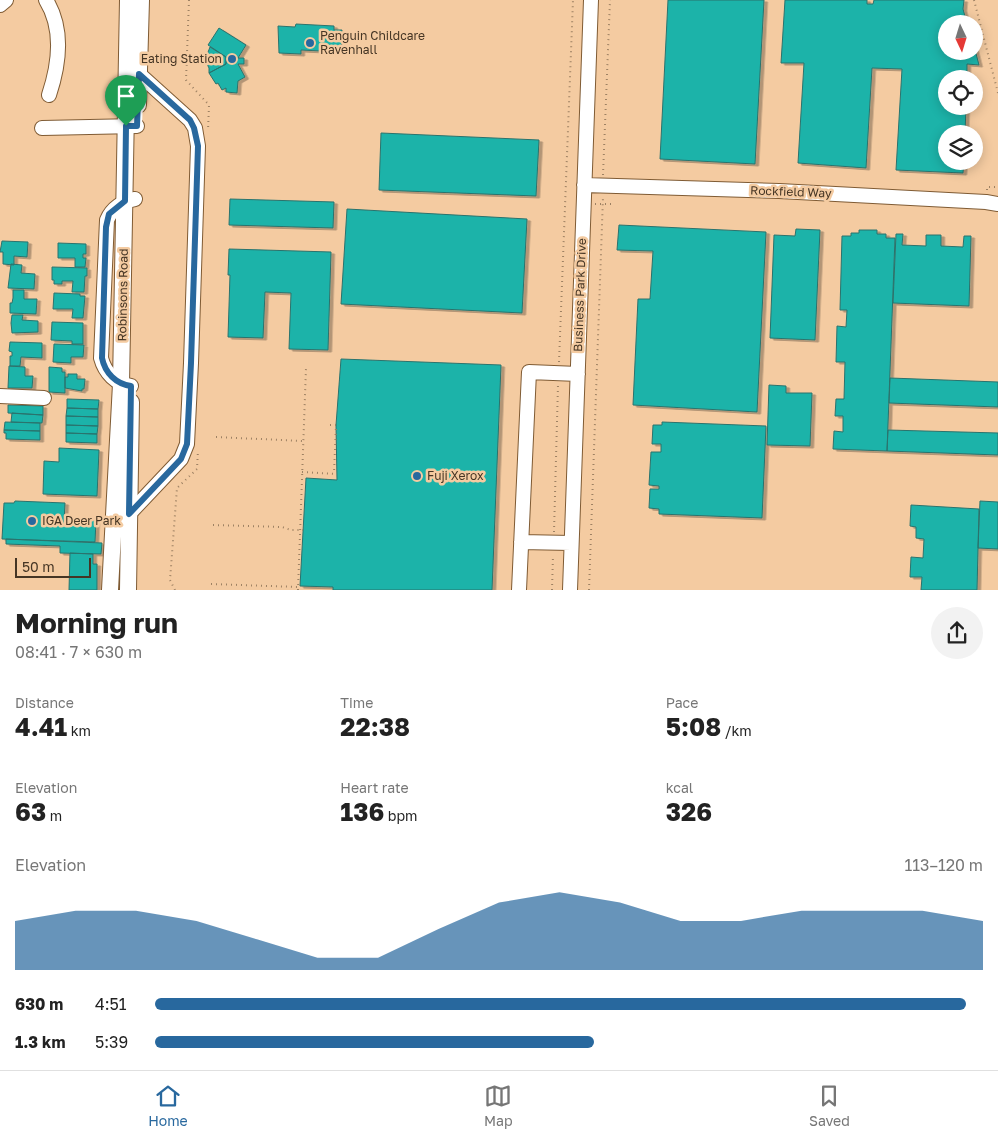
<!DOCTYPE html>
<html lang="en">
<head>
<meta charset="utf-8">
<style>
	body { margin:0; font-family:"Golos Text",sans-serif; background:#f2f2f2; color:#222; height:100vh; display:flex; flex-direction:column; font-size:19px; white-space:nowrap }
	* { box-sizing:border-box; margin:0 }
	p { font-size:16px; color:#767676 }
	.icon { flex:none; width:28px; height:28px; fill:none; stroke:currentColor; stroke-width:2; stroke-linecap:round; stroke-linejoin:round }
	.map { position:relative; height:590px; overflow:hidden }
	.details { display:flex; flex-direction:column; background:#fff; flex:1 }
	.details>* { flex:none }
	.needle { width:32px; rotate:176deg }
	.controls { position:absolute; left:938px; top:15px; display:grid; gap:10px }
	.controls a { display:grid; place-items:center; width:45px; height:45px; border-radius:50%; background:#fff; box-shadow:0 2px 12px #0003; font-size:25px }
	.scale { position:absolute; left:15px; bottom:12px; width:76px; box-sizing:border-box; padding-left:5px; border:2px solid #453524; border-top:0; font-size:14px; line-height:18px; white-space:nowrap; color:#453524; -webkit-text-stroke:4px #f4cba1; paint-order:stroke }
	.pin { position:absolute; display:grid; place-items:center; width:42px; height:42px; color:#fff; margin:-51px -21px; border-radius:50% 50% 50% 0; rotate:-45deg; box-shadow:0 0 5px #0007 }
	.pin .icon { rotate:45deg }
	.round { display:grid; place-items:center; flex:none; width:52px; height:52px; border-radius:26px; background:#f2f2f2 }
	.head { display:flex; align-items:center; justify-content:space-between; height:85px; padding:0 15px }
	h1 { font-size:28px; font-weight:700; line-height:38px }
	.figures { display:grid; grid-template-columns:repeat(3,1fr); gap:8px; height:85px; padding:5px 15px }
	.figures div { display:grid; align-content:center }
	.figures b { font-size:25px; font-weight:700 }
	.figures small { font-size:14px; font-weight:400 }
	.figures p { font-size:14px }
	.chart { height:140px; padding:10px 15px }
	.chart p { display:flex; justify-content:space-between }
	.chart svg { width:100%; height:90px; margin-top:5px; fill:#28689e; opacity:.7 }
	ul { padding:0 15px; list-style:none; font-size:16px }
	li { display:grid; grid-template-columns:80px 60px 1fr; align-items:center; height:38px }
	li i { height:12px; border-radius:6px; background:#28689e }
	.tabs { display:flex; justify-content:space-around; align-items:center; height:70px; border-top:1px solid #e0e0e0; background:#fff; font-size:14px; color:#767676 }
	.tabs a { display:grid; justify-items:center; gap:2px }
	.tabs .on { color:#28689e }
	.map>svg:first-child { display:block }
</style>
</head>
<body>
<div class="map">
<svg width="998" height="590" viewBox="0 0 998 590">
	<defs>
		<filter id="shadow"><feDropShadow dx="3.5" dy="2" stdDeviation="0" flood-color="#0004"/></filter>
	</defs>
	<rect width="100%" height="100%" fill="#f4cba1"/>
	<path fill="#1eb3a9" stroke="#2a736d" filter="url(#shadow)" d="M 668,0 L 764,0 L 755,164 L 660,159 Z
		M 785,0 L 867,0 L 867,4 L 873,4 L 874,0 L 964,0 L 963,9 L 967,24 L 946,24 L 946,51 L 974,51 L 974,46 L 979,65 L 967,64 L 967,79 L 946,79 L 946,106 L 966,106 L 965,134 L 946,134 L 946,161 L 964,161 L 963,173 L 896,170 L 902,69 L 872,68 L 866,168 L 798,163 L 804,63 L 781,63 Z
		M 296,24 L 334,26 L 334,30 L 342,30 L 341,52 L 301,50 L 301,54 L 279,53 L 278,26 L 295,27 Z
		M 219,28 L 246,45 L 238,58 L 244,58 L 244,64 L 238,64 L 245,77 L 238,81 L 237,93 L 226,92 L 226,88 L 222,90 L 218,83 L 216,84 L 209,73 L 226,64 L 226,57 L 208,45 Z
		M 210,47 L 226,57 L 226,64 L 209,73 L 209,68 L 205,60 Z
		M 381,133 L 539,140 L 536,196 L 379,190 Z
		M 230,199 L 334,202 L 333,228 L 229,225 Z
		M 347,209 L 527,219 L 522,313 L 341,304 Z
		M 619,225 L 766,232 L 757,412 L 633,405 L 638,299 L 650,299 L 653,251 L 617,250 Z
		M 796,229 L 820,230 L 815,340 L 770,338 L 774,235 L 795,236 Z
		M 859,230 L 877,230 L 877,234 L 886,234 L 886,238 L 895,238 L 887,451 L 833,449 L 834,431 L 843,432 L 843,416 L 835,416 L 836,399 L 844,399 L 845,362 L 836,362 L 837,326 L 846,327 L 847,310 L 840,310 L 842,236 L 851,236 L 851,233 L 859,233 Z
		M 896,234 L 903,234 L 902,245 L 926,246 L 926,235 L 941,235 L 941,246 L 963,247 L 964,236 L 971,236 L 969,306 L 893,303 Z
		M 2,241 L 28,242 L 27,257 L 14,256 L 14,265 L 3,264 L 3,252 L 0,252 Z
		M 58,243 L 86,244 L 86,254 L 83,254 L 83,258 L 86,258 L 85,267 L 75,267 L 75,258 L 58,258 Z
		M 229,249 L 331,252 L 328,350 L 289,349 L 291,293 L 265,292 L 263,338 L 228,337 L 230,275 L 228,275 Z
		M 11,264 L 22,265 L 21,273 L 35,274 L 34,289 L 8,288 Z
		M 52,267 L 87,268 L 87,276 L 85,276 L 84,292 L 72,292 L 73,281 L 62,281 L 62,284 L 54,284 L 54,280 L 52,280 Z
		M 13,290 L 24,290 L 24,299 L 37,299 L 36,314 L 10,313 L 10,303 L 12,303 L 13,298 Z
		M 54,293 L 80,294 L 80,296 L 85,296 L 83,318 L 72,318 L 73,309 L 53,309 Z
		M 12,315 L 23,315 L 22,320 L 38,321 L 38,332 L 12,333 L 11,323 Z
		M 52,322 L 83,323 L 83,344 L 72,344 L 72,341 L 51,340 Z
		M 10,342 L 42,343 L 42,358 L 21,357 L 20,366 L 10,366 L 10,356 L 12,356 L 12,352 L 9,351 Z
		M 54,344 L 84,345 L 83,357 L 71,357 L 71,363 L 53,362 Z
		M 341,359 L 501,365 L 492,590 L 333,590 L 333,587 L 300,586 L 306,478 L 337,480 L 336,425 Z
		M 9,366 L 25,367 L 25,376 L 33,376 L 32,388 L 8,388 Z
		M 49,367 L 62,368 L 62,372 L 65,372 L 65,393 L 49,392 Z
		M 68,374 L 77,374 L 77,379 L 85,379 L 84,389 L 82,389 L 82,391 L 65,388 L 65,377 L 68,377 Z
		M 890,378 L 998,382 L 998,407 L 889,403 Z
		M 769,385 L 786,386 L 786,393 L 812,393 L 810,446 L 767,445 Z
		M 67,399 L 99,400 L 98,409 L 67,408 Z
		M 8,405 L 43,406 L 43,415 L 8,413 Z
		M 67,408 L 98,409 L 98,417 L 66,416 Z
		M 12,413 L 43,415 L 42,423 L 11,422 Z
		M 66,416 L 98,417 L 98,426 L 66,425 Z
		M 5,422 L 40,423 L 40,431 L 4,430 Z
		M 662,422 L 766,426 L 762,518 L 659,514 L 659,509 L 649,508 L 650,489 L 659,489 L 659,486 L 649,485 L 651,452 L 661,452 L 661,444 L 652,444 L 653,425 L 662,425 Z
		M 66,425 L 98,426 L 97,434 L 66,433 Z
		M 4,430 L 40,431 L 40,440 L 6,439 L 6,433 L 4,433 Z
		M 888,430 L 998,433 L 998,455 L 887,451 Z
		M 66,433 L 97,434 L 97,443 L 66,442 Z
		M 59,448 L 99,450 L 97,496 L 43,494 L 44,461 L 59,462 Z
		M 15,501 L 65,503 L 64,522 L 67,522 L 67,518 L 96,520 L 95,542 L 2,539 L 4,503 L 14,503 Z
		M 980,501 L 998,502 L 998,549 L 978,548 Z
		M 911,505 L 979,509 L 977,590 L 921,590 L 922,577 L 910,577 L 911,557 L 923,558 L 924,539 L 916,538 L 916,527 L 910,526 Z
		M 6,539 L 102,543 L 101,554 L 60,553 L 60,546 L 6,544 Z
		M 70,553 L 93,554 L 93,564 L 97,564 L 97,590 L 69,590 Z"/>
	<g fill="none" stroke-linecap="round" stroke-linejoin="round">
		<g stroke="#7f5b34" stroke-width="16">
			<path id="minor" d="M 46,0 C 64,29 59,65 49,95
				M 0,5 L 6,0
				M 42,128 L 137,126
				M 584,185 L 779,191 L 986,202 L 998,204
				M 131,386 C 116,384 105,373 101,358 L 107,220 C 112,208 123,201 135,199
				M 0,396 L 44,398
				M 129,514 L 181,459 L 187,444 L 191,363 L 198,146 L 195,128 L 190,120 L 139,74
				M 521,542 L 571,543
				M 519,590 L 529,372 L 578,374
				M 570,590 L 591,0"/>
		</g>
		<g stroke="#7f5b34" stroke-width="18">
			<path id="major" d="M 138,105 L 141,0
				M 110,590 L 121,384 L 128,0
				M 128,590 L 131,402"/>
		</g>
		<path stroke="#9d8163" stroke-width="2" stroke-dasharray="1 4" stroke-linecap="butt" d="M 189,0 L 186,80 L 209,105 L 208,131
			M 974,0 L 998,93
			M 603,175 L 610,0
			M 987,190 L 987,187 L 998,187
			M 595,204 L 611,204 L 614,202
			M 559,362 L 573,0
			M 330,425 L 336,425 L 334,473
			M 216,437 L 303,441
			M 302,472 L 337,474
			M 213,525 L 282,527 L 291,530 L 303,530
			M 554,532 L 558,385
			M 211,584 L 298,587
			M 175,590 L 170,580 L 177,488 L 197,469 L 198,450
			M 298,590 L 306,368
			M 552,590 L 553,555
			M 589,590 L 603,197"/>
		<use href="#minor" stroke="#fff" stroke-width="14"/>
		<use href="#major" stroke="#fff" stroke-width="16"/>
	</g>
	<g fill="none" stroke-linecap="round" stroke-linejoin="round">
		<g stroke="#fff" stroke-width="10">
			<path id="route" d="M 139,74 L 190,120 L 194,128 L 198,146 L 191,363 L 187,444 L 181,459 L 129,514 L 131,386 C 116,384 105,373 102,358 L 106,227 L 109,214 L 125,201 L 126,126 L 137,126 Z"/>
		</g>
		<use href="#route" stroke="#28689e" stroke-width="6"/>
	</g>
	<g fill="#28689e" stroke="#f4cba1" stroke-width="2">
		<circle cx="310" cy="43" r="5"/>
		<circle cx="232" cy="59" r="5"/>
		<circle cx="417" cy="476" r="5"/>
		<circle cx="32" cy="521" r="5"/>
	</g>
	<g text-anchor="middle" stroke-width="5" stroke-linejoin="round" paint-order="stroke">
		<g font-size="12" fill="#453524" stroke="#f4cba1" text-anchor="start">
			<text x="320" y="40">Penguin Childcare<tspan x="320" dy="14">Ravenhall</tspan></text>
			<text x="222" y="63" text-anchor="end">Eating Station</text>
			<text x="427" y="480">Fuji Xerox</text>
			<text x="42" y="525">IGA Deer Park</text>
		</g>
		<g font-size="12" fill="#453524" stroke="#f4cba1">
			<text transform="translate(791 192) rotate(2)" y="4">Rockfield Way</text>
			<text transform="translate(123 295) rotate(-89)" y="4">Robinsons Road</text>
			<text transform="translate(580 295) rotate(-88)" y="4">Business Park Drive</text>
		</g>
	</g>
</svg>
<div class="controls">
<a><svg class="needle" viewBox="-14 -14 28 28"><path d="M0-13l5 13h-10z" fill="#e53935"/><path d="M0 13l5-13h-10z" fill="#767676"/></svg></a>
<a><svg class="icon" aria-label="locate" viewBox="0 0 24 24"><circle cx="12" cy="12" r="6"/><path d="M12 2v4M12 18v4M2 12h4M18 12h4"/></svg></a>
<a><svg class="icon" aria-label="layers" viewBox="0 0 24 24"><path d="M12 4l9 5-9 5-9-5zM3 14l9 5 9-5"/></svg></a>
</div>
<div class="scale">50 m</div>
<div class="pin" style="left:126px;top:126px;background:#1e9e55"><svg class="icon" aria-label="arrive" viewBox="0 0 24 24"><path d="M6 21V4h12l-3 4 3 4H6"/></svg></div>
</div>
<section class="details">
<div class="head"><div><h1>Morning run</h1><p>08:41 · 7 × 630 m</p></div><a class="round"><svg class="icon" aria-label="share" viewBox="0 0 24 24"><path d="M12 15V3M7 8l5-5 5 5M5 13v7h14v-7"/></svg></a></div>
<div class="figures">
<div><p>Distance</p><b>4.41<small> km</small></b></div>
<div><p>Time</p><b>22:38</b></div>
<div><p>Pace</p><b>5:08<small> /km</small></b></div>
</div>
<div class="figures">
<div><p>Elevation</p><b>63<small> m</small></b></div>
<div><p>Heart rate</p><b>136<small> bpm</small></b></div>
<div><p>kcal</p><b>326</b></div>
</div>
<div class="chart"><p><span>Elevation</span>113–120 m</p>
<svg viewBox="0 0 160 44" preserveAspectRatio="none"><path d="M0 44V20L10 15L20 15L30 20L40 29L50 38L60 38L70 24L80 11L90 6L100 11L110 20L120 20L130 15L140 15L150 15L160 20V44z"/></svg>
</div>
<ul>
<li><b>630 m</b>4:51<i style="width:98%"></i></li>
<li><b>1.3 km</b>5:39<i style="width:53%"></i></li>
</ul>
</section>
<nav class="tabs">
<a class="on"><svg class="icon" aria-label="home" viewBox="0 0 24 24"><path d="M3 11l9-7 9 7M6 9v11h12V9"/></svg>Home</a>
<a><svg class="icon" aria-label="map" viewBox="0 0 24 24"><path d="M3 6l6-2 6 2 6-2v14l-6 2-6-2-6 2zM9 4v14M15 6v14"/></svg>Map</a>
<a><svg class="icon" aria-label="saved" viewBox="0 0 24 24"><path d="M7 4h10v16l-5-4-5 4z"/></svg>Saved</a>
</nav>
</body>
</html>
